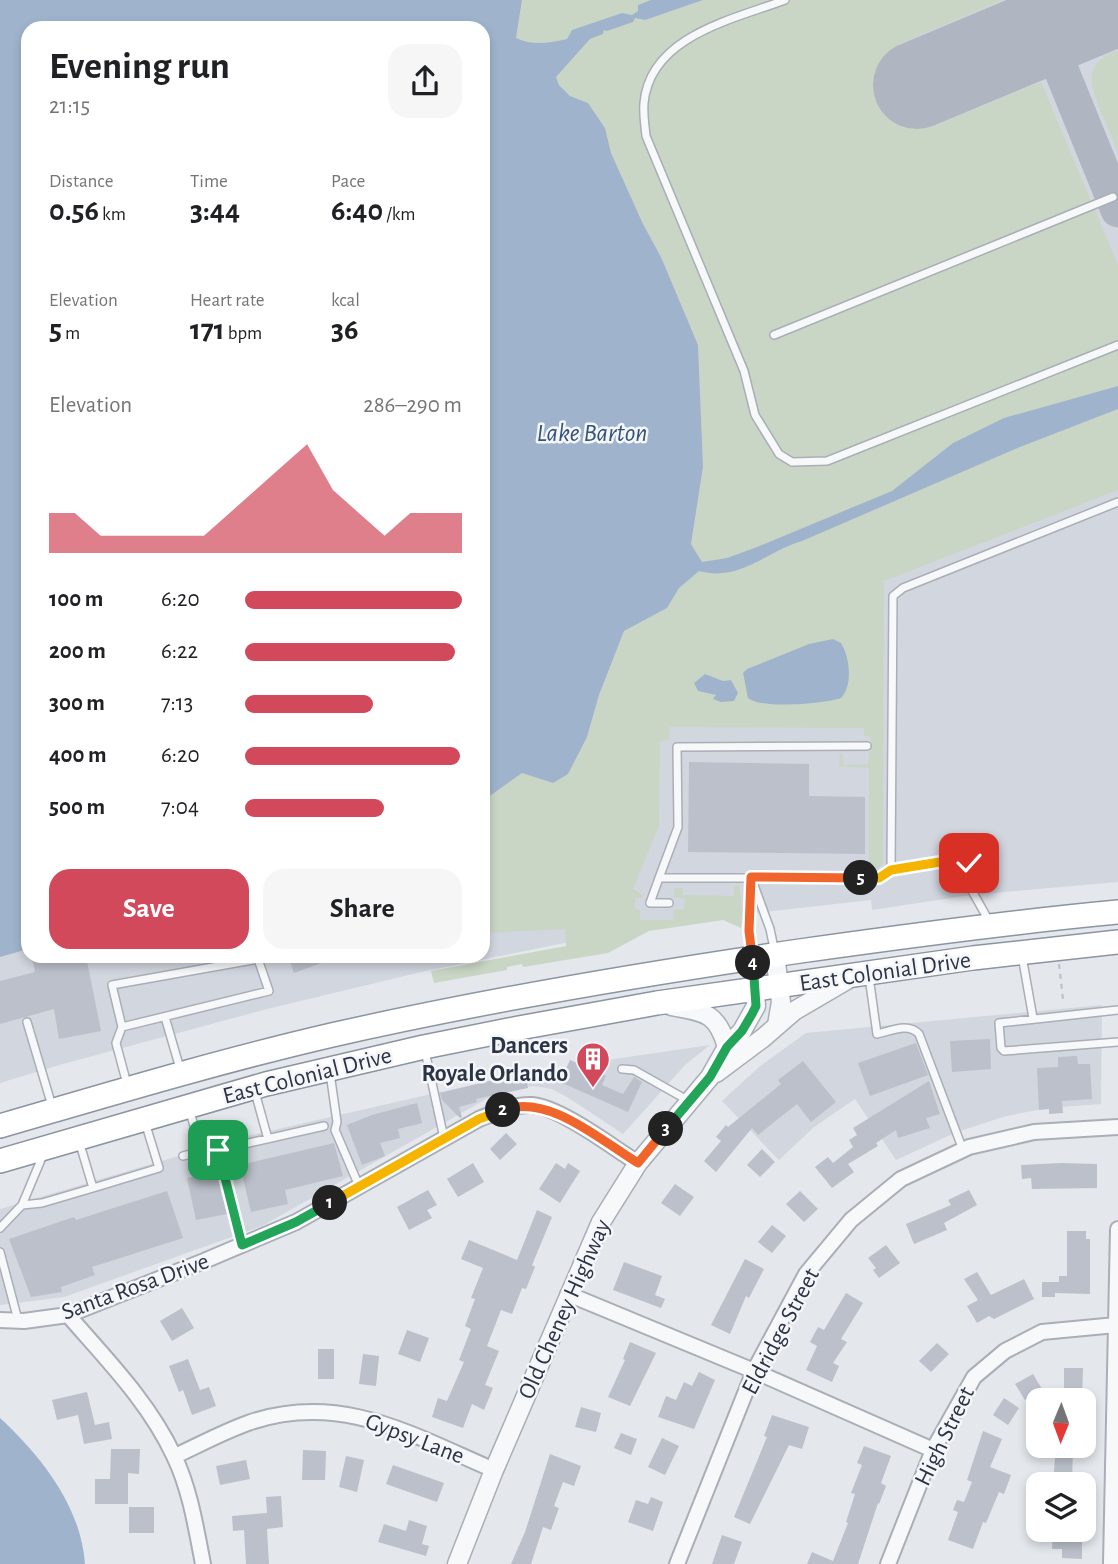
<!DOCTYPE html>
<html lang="en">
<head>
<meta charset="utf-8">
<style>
	body { margin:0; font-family:"Alegreya Sans",sans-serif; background:#f6f6f6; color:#202124; height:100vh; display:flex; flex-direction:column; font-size:26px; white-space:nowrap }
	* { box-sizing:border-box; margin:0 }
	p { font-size:23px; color:#757577 }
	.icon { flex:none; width:38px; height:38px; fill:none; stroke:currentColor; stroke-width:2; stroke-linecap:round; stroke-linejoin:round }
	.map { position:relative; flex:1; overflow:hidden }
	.side { position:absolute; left:21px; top:21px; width:469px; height:942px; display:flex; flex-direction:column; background:#fff; border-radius:21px; box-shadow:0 4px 10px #0003 }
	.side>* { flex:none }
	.needle { width:46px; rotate:181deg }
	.controls { position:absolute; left:1026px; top:1388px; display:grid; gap:14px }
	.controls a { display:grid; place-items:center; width:70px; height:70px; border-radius:14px; background:#fff; box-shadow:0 4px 10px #0003; font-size:35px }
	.pin { position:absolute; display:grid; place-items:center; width:60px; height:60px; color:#fff; margin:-30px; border-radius:14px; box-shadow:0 4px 10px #0006 }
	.km { position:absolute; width:35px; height:35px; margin:-18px; border-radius:50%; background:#222; color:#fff; font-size:19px; line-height:35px; text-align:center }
	.round { display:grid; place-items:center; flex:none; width:74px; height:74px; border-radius:21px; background:#f6f6f6 }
	.summary { display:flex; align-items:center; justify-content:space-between; height:119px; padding:0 28px }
	h1 { font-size:38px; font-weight:600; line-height:52px }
	.stats { display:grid; grid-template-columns:repeat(3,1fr); gap:10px; height:119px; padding:7px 28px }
	.stats div { display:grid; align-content:center }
	.stats b { font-size:30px; font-weight:600 }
	.stats small { font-size:19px; font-weight:400 }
	.stats p { font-size:19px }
	.chart { height:196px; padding:14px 28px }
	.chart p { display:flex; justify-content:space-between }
	.chart svg { width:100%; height:126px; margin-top:7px; fill:#d1495b; opacity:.7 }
	.cta { display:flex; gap:14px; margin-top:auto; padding:14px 28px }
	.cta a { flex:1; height:80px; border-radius:21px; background:#d1495b; color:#fff; font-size:28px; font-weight:600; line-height:80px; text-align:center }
	.cta a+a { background:#f6f6f6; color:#202124 }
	ul { padding:0 28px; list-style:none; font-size:23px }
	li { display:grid; grid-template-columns:112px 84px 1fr; align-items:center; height:52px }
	li i { height:18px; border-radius:9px; background:#d1495b }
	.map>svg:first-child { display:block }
</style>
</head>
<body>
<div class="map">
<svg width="1118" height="1564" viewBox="0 0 1118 1564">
	<rect width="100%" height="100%" fill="#e4e7ec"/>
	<path fill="#d2d6de" d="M 424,0 L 1118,0 L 1118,882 L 971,895 L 872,910 L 871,900 L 755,913 L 618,932 L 417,973 L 267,1009 L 63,1064 L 0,1083 L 0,134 L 28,134 L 28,956 L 483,956 L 483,28 Z
		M 1102,1005 L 1101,1104 L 1048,1108 L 1006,1116 L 957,1132 L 896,1160 L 855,1099 L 814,1127 L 779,1160 L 722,1101 L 759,1067 L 806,1033 Z
		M 710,1045 L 685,1065 L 623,1134 L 567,1097 L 552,1089 L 534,1086 L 514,1088 L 495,1094 L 262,1226 L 64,1297 L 0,1305 L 0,1209 L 239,1138 L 440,1092 L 587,1063 Z"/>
	<path fill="#c9d6c5" d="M 522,0 L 651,0 L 639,5 L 638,11 L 632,15 L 600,21 L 572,30 L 567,39 C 549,43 534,46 516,38 Z
		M 703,0 L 1003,0 L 899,44 L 933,126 L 1041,82 L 1118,265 L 1118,490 L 884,581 L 883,863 C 879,868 876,871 869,871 L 869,768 L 839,766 L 840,753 L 842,754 L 844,765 L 868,764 L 871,737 L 864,735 L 864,728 L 670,727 L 669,739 L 660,741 L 659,826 L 633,889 L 643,895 L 642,898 L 635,898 L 635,908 L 640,910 L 640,920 L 673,920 L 674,910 L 684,909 L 685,899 L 674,897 L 674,888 L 683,888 L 683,895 L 734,896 L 734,886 L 739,885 L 743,919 L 741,928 L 723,920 L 649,931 L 608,953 L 523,967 L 522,964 L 507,967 L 507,970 L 434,983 L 431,971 L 566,946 L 565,929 L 483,933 L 483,807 L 487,798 L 522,773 L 553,783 L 587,737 L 599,695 L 624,631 L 667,608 L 688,565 L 703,467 L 698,345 L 661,257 L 643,224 L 611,153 L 605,128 L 588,103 L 570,96 L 559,85 L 556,77 L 590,39 L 602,34 L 604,30 L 635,18 L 645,20 Z
		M 1118,50 L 1118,152 C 1112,139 1107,125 1101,112 C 1089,82 1083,64 1118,50 Z"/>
	<path fill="#9fb4cc" d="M 0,0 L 522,0 L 516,38 C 533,46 549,43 567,39 L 572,30 L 622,13 L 632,15 L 638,11 L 638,5 L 651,0 L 703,0 L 645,20 L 635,18 L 633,22 L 607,31 L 604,30 L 603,34 L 590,39 L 556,77 L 559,85 L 570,96 L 588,103 L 605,128 L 611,153 L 643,224 L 661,257 L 698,345 L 703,467 L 691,544 L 702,562 L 727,558 L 757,547 L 892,491 L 953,443 L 1004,418 L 1118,386 L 1118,409 L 1020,447 L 802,541 C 765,552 740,582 699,571 L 679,588 L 667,608 L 624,631 L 599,695 L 587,737 L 568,774 L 553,783 L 522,773 L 487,798 L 483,807 L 483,28 L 28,28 L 28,949 L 0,957 Z
		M 833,639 L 841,643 C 850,658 853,685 841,698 C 824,704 760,709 748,698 L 743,673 L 747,669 L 809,644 Z
		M 705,674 L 723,681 L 731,680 L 738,693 L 734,701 L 721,702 L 713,699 L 716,695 L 698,691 L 694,683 Z
		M 0,1418 C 41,1456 81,1506 85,1564 L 0,1564 Z"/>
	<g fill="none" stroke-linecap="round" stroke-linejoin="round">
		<path stroke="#b0b6c1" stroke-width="35" d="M 1045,30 L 1118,210"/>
		<path stroke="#b0b6c1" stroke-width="88" d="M 917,85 L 1118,1"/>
	</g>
	<path fill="#bbc0ca" d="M 689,762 L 809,764 L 809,796 L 865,797 L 865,854 L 688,852 Z
		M 41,956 L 86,956 L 101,1031 L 59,1039 L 54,1009 L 0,1024 L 0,981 L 35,972 L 32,957 Z
		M 288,956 L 338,956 L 338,957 L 294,973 Z
		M 990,1039 L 991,1069 L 952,1072 L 950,1041 Z
		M 916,1043 L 928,1075 L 870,1096 L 858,1063 Z
		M 1077,1056 L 1078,1064 L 1090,1064 L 1092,1099 L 1062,1101 L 1063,1113 L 1049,1114 L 1049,1109 L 1039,1110 L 1037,1068 L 1058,1067 L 1058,1057 Z
		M 570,1060 L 606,1076 L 602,1085 L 623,1094 L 634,1077 L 642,1082 L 628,1112 L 560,1082 Z
		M 803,1061 L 836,1102 L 811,1122 L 797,1104 L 758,1135 L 752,1128 L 716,1172 L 704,1161 L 721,1141 L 716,1137 L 726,1125 L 728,1127 L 781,1084 L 778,1080 Z
		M 525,1072 L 528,1088 L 476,1099 L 477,1102 L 459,1107 L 462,1117 L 460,1118 L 442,1100 L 440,1093 Z
		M 929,1081 L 940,1114 L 926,1118 L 930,1128 L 898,1138 L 896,1130 L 876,1143 L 878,1146 L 848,1164 L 854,1172 L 832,1188 L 815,1167 L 828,1157 L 833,1163 L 853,1147 L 849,1140 L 857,1135 L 853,1128 Z
		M 417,1103 L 422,1123 L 398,1129 L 400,1138 L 380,1143 L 385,1156 L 362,1165 L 347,1125 L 372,1115 Z
		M 506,1133 L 517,1144 L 500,1160 L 490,1149 Z
		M 334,1143 L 343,1176 L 285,1190 L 288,1204 L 251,1212 L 240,1165 Z
		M 762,1149 L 775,1162 L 760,1177 L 747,1165 Z
		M 473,1163 L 484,1182 L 458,1197 L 447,1179 Z
		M 556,1163 L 565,1169 L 568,1163 L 580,1171 L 560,1203 L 539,1189 Z
		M 1061,1163 L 1097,1164 L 1097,1188 L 1032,1189 L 1031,1178 L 1022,1179 L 1021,1165 Z
		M 217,1172 L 227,1214 L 196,1220 L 187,1178 Z
		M 675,1184 L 694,1197 L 680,1216 L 661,1203 Z
		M 428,1190 L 437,1205 L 427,1210 L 432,1218 L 409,1230 L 397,1207 Z
		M 969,1190 L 977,1205 L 944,1223 L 947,1230 L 914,1244 L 906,1224 L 951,1205 L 948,1200 Z
		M 167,1191 L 183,1238 L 92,1267 L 95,1275 L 61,1287 L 62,1292 L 31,1297 L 9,1239 L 74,1217 L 76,1220 Z
		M 800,1191 L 818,1209 L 804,1222 L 786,1204 Z
		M 537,1210 L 552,1217 L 532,1265 L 535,1267 L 526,1289 L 522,1288 L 512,1314 L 501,1310 L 487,1346 L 499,1351 L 485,1385 L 493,1388 L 484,1410 L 472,1404 L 463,1428 L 432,1417 L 438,1398 L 447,1401 L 464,1362 L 459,1360 L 471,1329 L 465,1326 L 475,1299 L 471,1298 L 483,1268 L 461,1259 L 469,1240 L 517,1260 Z
		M 772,1225 L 786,1236 L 772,1253 L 758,1242 Z
		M 1067,1231 L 1086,1231 L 1086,1239 L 1090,1239 L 1090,1294 L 1055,1293 L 1055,1297 L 1042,1297 L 1042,1282 L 1059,1282 L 1059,1276 L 1067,1276 Z
		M 886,1245 L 900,1263 L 879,1278 L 873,1270 L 876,1268 L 868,1258 Z
		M 745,1259 L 764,1269 L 749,1298 L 746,1296 L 730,1334 L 711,1325 Z
		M 624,1262 L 662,1276 L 655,1295 L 665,1299 L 661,1308 L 613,1290 Z
		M 977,1272 L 991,1295 L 1024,1279 L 1034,1299 L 994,1319 L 989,1316 L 977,1323 L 967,1306 L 978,1300 L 964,1279 Z
		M 846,1293 L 863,1303 L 841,1339 L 847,1342 L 833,1363 L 839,1366 L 832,1382 L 806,1370 L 817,1346 L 810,1342 L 818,1327 L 824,1330 Z
		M 182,1308 L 194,1328 L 172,1341 L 160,1321 Z
		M 407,1330 L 429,1338 L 420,1362 L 398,1354 Z
		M 630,1342 L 656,1353 L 630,1406 L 608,1397 L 625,1360 L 623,1359 Z
		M 937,1343 L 949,1354 L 931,1372 L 919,1361 Z
		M 318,1349 L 334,1349 L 334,1379 L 318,1379 Z
		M 363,1354 L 379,1356 L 376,1386 L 359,1384 Z
		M 188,1359 L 200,1390 L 209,1387 L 216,1406 L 192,1415 L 183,1390 L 179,1392 L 169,1366 Z
		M 1064,1368 L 1083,1368 L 1082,1399 L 1064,1398 Z
		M 699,1372 L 715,1380 L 694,1429 L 658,1417 L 666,1396 L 676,1400 L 684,1382 L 692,1386 Z
		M 1033,1374 L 1042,1389 L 1025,1400 L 1015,1384 Z
		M 87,1392 L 95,1425 L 109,1422 L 112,1439 L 84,1444 L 78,1415 L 57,1420 L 52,1400 Z
		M 1004,1398 L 1019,1408 L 1008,1425 L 993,1415 Z
		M 581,1407 L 601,1413 L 596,1432 L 575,1427 Z
		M 772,1415 L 809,1427 L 802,1449 L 789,1445 L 750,1524 L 734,1517 L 767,1437 L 764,1436 Z
		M 983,1431 L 1002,1439 L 990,1467 L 1011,1475 L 1004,1494 L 999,1492 L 986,1523 L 983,1522 L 973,1549 L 948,1540 L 958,1512 L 953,1510 L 957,1500 L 964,1502 L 972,1482 L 967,1480 Z
		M 621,1433 L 637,1439 L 631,1455 L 614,1448 Z
		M 662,1438 L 679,1446 L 665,1475 L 648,1467 Z
		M 864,1446 L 891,1456 L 881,1483 L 886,1486 L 879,1504 L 878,1503 L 858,1564 L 807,1564 L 812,1552 L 833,1561 L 848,1523 L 846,1522 L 855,1494 L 851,1493 L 862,1465 L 857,1463 Z
		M 1056,1446 L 1073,1446 L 1072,1484 L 1053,1484 Z
		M 111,1449 L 140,1449 L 139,1474 L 128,1473 L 128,1504 L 95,1504 L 95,1479 L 110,1479 Z
		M 303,1450 L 326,1451 L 325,1480 L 302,1480 Z
		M 550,1454 L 581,1466 L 574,1486 L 563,1482 L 554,1506 L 559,1508 L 551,1530 L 543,1527 L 531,1564 L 511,1564 L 525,1532 Z
		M 346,1456 L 364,1460 L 357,1492 L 339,1487 Z
		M 246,1460 L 250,1479 L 220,1485 L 216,1466 Z
		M 393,1465 L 444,1483 L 437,1502 L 386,1484 Z
		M 281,1496 L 283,1527 L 267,1529 L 269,1564 L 246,1564 L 244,1530 L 233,1531 L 232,1516 L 267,1513 L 266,1497 Z
		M 651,1497 L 663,1502 L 653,1531 L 628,1522 L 636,1500 L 648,1504 Z
		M 129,1507 L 154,1507 L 154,1533 L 129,1533 Z
		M 409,1520 L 427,1526 L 422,1544 L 429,1546 L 426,1556 L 378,1542 L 384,1524 L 406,1531 Z
		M 1053,1530 L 1082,1530 L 1082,1559 L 1062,1558 L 1062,1549 L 1052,1549 Z
		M 722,1535 L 742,1542 L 734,1564 L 712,1564 Z"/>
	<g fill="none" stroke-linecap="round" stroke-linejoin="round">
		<g stroke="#a9aeb7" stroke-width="10">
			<path id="service" d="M 785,0 C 734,19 650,36 644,103 C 643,114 645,125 646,136 L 744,371 L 755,415 L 779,454 L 792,462 L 827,461 L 1118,345
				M 774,335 L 1113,197
				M 867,746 L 677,747 L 678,827 L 659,878 L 879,878 C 901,864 944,859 969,863 L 971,889 L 989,921
				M 891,870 L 893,596 L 903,588 L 1118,502
				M 751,877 L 770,929 L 775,953
				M 659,878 L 650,903 L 669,903
				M 751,881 L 749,931 L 752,953
				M 1022,956 L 1033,1018
				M 869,977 L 877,1034 C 891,1031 908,1022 919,1034 L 963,1150
				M 1118,1010 L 999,1023 L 1001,1048 L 1004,1051 L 1118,1042
				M 165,1017 L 181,1072
				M 27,1022 L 52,1106
				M 122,1027 L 269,991 L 258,959 L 112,985 L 122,1027 L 116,1043 L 127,1084
				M 425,1051 L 444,1138
				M 622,1069 L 634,1070 L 689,1101
				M 330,1073 L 337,1122 L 335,1130 L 359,1186
				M 255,1092 L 268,1139
				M 189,1108 L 201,1151
				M 79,1141 L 93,1188 L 159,1168 L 145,1122
				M 218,1150 L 324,1126
				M 183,1156 L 213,1148 L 218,1150 L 242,1245
				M 22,1205 L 42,1203 L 93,1188
				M 0,1228 L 22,1205 L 43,1155
				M 0,1252 L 18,1320"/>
		</g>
		<g stroke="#a9aeb7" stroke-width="18">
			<path id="minor" d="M 568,1294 L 754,1371 L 933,1450
				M 68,1315 C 106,1359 149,1402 174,1456 C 190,1489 196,1528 203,1564
				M 0,1320 L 24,1321 L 68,1315 L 204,1261 L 296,1222 L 479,1119 C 495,1113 514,1104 532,1105 C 560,1107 612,1147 638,1163
				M 175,1456 C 199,1445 223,1432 248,1423 C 340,1391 412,1435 494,1470
				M 677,1564 L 754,1371 L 806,1274 L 851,1220 L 901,1179 L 969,1147 L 1034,1132 L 1118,1127
				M 888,1564 L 933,1450 L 974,1377 L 1005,1351 L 1042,1332 L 1116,1325
				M 1111,1564 L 1118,1229"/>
		</g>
		<g stroke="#a9aeb7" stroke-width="21">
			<path id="tertiary" d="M 775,955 L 781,1002 L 777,1025
				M 671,1006 C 704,1012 717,1012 727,1047
				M 716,1073 L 763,1038 L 794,1011 L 847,980
				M 457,1564 L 494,1470 L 601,1222 L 638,1163 L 710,1077 L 727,1047 L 742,1031 L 756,1006 L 753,958"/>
		</g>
		<g stroke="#8b94a3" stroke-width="26">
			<path id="trunk" d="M 0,1126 C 110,1094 220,1061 332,1035 C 486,1000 642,974 800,951 C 906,936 1011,922 1118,912
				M 0,1161 L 266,1084 L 424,1047 L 519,1028 L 657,1003 L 973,958 L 1118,942"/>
		</g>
		<path stroke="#c2c5cb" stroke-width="2.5" stroke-dasharray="5 5" stroke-linecap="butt" d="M 1059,964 L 1063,999"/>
		<use href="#service" stroke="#f7f8fa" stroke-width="7"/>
		<use href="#minor" stroke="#f7f8fa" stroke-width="14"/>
		<use href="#tertiary" stroke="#f7f8fa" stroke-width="18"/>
		<use href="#trunk" stroke="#fff" stroke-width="23"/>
	</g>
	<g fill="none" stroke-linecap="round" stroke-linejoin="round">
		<g stroke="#fff" stroke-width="14">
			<path id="split-1" d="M 218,1150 L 242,1245 L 296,1222 L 330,1203"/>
		</g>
		<g stroke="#fff" stroke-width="14">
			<path id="split-2" d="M 330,1203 L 479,1119 L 503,1110"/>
		</g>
		<g stroke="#fff" stroke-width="14">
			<path id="split-3" d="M 503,1110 C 548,1093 600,1140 638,1163 L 666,1129"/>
		</g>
		<g stroke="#fff" stroke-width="14">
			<path id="split-4" d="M 666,1129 L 710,1077 L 727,1047 L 742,1031 L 752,1014 L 756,1006 L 753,963"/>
		</g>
		<g stroke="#fff" stroke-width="14">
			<path id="split-5" d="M 753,963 L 749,931 L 751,877 L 861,878"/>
		</g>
		<g stroke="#fff" stroke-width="14">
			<path id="split-6" d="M 861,878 L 879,878 L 891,870 L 952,860 L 969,863"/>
		</g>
		<use href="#split-1" stroke="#22a559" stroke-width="9"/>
		<use href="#split-2" stroke="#f5b400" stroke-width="9"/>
		<use href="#split-3" stroke="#f0652b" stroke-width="9"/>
		<use href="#split-4" stroke="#22a559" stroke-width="9"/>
		<use href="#split-5" stroke="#f0652b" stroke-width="9"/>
		<use href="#split-6" stroke="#f5b400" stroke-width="9"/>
	</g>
	<defs>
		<g id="building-pin" transform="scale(1.75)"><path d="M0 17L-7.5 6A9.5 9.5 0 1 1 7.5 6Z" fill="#d1495b" stroke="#f4f6f9"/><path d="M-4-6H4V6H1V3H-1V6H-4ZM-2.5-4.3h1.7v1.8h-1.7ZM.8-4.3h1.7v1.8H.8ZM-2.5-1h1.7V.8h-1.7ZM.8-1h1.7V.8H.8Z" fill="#fff"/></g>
	</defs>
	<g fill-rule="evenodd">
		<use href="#building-pin" x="593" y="1059"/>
	</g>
	<g text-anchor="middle" stroke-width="5" stroke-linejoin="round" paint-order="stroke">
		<g font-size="24" fill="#2b3445" stroke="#f4f6f9">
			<text transform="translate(885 971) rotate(-8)" y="8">East Colonial Drive</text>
			<text transform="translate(307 1075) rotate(-14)" y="8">East Colonial Drive</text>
			<text transform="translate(135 1286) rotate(-20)" y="8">Santa Rosa Drive</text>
			<text transform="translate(564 1309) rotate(-66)" y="8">Old Cheney Highway</text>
			<text transform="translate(780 1331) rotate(-62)" y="8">Eldridge Street</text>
			<text transform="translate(944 1436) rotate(-64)" y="8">High Street</text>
			<text transform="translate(415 1438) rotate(21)" y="8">Gypsy Lane</text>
		</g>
		<g font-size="24" font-weight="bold" fill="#2b3445" stroke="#f4f6f9" text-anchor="end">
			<text x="568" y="1053">Dancers<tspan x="568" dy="28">Royale Orlando</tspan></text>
		</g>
		<g font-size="26" font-style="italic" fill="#34527a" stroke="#f4f6f9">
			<text x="592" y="441">Lake Barton</text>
		</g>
	</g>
</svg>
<div class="controls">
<a><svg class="needle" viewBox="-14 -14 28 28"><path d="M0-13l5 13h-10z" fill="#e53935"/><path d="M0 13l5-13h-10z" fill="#757577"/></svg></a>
<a><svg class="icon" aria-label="layers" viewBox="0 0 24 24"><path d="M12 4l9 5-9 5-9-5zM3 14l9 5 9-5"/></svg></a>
</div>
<div class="pin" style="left:218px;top:1150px;background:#1e9e55"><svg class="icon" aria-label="arrive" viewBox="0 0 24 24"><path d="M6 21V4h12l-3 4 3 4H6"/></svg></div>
<div class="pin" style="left:969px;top:863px;background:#d93025"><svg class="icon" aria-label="check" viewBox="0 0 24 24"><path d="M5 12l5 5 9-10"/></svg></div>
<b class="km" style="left:330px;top:1203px">1</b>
<b class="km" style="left:503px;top:1110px">2</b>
<b class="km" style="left:666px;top:1129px">3</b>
<b class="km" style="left:753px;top:963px">4</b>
<b class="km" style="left:861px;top:878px">5</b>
<section class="side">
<div class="summary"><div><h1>Evening run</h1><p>21:15</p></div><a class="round"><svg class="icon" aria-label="share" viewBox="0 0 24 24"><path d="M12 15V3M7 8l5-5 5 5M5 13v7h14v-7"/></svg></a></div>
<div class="stats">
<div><p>Distance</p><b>0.56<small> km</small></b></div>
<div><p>Time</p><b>3:44</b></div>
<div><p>Pace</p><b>6:40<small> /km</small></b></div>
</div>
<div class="stats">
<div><p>Elevation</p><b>5<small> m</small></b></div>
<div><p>Heart rate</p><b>171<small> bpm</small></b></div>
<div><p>kcal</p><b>36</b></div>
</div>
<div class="chart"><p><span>Elevation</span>286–290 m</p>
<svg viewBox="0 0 160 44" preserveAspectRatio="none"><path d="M0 44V30L10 30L20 38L30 38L40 38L50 38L60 38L70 30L80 22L90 14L100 6L110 22L120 30L130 38L140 30L150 30L160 30V44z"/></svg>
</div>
<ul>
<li><b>100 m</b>6:20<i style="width:100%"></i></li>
<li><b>200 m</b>6:22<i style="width:97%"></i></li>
<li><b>300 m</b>7:13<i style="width:59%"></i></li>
<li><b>400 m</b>6:20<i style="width:99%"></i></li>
<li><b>500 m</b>7:04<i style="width:64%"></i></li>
</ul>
<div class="cta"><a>Save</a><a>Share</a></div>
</section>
</div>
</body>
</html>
